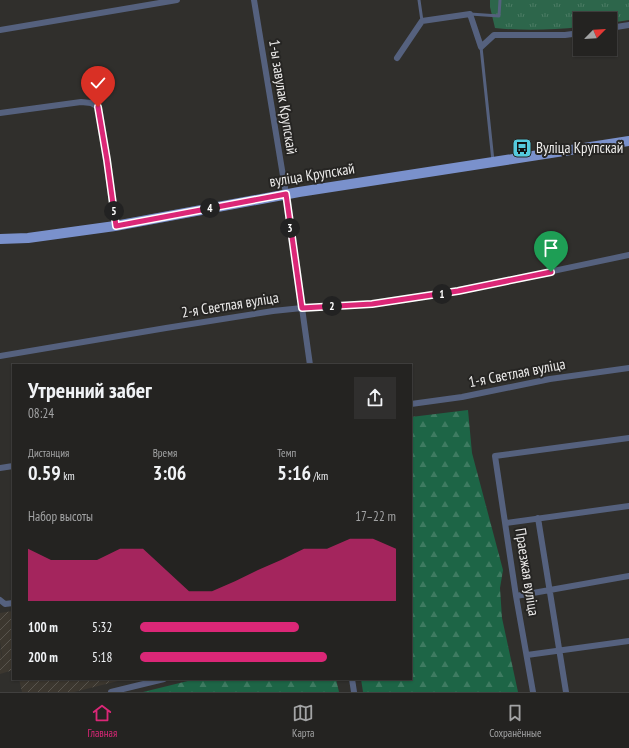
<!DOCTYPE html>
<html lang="ru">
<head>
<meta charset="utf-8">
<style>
	body { margin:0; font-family:"PT Sans Narrow",sans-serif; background:#302f2e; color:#f1f3f6; height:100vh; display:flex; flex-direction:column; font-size:15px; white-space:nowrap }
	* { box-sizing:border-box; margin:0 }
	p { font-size:13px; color:#a3a4a5 }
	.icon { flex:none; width:22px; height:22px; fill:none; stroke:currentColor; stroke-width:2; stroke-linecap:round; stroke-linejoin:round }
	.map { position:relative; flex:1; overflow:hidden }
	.drawer { position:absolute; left:12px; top:364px; width:400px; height:316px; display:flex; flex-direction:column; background:#242321; border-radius:0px; box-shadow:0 1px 3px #0004,0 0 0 1px #41403f }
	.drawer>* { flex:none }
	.needle { width:26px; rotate:66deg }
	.fabs { position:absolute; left:573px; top:12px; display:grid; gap:8px }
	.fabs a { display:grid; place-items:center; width:44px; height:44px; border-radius:0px; background:#242321; box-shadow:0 1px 3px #0004,0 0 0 1px #41403f; font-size:20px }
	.pin { position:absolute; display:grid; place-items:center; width:34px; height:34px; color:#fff; margin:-41px -17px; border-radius:50% 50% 50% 0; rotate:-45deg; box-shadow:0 0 4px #0007 }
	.pin .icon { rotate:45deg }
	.km { position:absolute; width:20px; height:20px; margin:-10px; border-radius:50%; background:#222; color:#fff; font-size:11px; line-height:20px; text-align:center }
	.round { display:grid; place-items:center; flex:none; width:42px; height:42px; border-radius:0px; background:#302f2e }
	.headline { display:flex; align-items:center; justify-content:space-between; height:68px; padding:0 16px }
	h1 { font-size:22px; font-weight:700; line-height:30px }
	.metrics { display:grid; grid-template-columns:repeat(3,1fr); gap:6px; height:68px; padding:4px 16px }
	.metrics div { display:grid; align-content:center }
	.metrics b { font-size:20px; font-weight:700 }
	.metrics small { font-size:11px; font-weight:400 }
	.metrics p { font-size:11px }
	.chart { height:112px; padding:8px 16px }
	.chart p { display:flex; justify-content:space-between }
	.chart svg { width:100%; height:72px; margin-top:4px; fill:#db2777; opacity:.7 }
	ul { padding:0 16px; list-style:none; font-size:13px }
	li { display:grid; grid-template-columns:64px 48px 1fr; align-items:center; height:30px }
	li i { height:10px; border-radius:5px; background:#db2777 }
	.tabs { display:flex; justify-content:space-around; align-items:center; height:56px; border-top:1px solid #41403f; background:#242321; font-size:11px; color:#a3a4a5 }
	.tabs a { display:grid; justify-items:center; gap:2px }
	.tabs .current { color:#db2777 }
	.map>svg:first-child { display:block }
</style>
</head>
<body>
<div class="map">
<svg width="629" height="692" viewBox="0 0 629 692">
	<defs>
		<pattern id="industrial-furrows" width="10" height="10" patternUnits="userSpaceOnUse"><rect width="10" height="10" fill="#3c372f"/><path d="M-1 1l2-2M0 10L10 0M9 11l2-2" fill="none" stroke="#58544d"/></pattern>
		<pattern id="grass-tufts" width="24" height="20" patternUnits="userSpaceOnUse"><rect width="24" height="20" fill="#2d664b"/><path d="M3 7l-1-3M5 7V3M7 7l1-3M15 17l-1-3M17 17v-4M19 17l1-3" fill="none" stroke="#4c7c65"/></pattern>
		<pattern id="forest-firs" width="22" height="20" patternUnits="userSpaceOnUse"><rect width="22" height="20" fill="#1d6546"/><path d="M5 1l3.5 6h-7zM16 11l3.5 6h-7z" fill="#3e7b61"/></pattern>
	</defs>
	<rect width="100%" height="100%" fill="#302f2c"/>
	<path fill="url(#industrial-furrows)" d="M 13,611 L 13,670 L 0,674 L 0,647 L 3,665 L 0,641 L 0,613 Z
		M 19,679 L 126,679 L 74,692 L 22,692 Z"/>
	<path fill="url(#grass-tufts)" d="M 490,0 L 629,0 L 629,20 L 610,23 L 610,19 L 580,19 L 580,27 C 552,30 523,31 495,28 L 490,7 Z"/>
	<path fill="url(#forest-firs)" d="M 468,410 L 472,453 L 503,570 L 500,588 L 502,618 L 518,692 L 363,692 L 361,679 L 411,679 L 411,417 Z
		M 196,679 L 336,679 L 339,692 L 143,692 Z"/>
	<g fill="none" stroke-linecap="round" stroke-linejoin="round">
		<path stroke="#55617e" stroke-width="3" d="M 419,0 L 422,21
			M 470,14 L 499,16 L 500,0
			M 481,47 L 493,161"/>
		<path stroke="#55617e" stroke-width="6" d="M 254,0 L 286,194 L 310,365
			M 610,28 L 629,25
			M 0,30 L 177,0
			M 397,58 L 422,21 L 470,14 L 481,47 L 494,35 L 565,35 L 580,33
			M 0,113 L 81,102 L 91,103 L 98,107 L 107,159 L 115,226
			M 0,356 L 166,328 L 273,311 L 302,308 L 372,304 L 458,291 L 629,255
			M 411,404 L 462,397 L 550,379 L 629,368
			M 0,468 L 13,466
			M 538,518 L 566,692
			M 506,523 L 629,506
			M 516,596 L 629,576
			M 0,600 L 5,604 L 13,603
			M 527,655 L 629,641
			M 352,679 L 354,692
			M 111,692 L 164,679
			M 533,692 L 516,596 L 495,456 L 629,438"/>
		<path stroke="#7a91cc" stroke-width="10" d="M 0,239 L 28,238 L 115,226 L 299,192 L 629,141"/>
	</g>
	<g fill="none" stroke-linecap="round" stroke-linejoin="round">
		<g stroke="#fff" stroke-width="8">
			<path id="route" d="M 98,107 L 107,160 L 116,226 L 286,194 L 302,308 L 372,304 L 458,291 L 551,272"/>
		</g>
		<use href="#route" stroke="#db2777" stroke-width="5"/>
	</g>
	<defs>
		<g id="bus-square" transform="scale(1)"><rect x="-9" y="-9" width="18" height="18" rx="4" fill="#54cadd" stroke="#262523"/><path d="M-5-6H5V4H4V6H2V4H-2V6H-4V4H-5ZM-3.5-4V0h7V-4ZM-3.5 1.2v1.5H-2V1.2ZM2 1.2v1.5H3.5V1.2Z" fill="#111"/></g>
	</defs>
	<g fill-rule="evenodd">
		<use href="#bus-square" x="522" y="148"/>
	</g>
	<g text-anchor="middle" stroke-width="4" stroke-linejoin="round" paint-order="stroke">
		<g font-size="15" fill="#ecebea" stroke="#262523">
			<text transform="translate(283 97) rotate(81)" y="5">1-ы завулак Крупскай</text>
			<text transform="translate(312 175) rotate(-9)" y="5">вуліца Крупскай</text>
			<text transform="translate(230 305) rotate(-9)" y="5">2-я Светлая вуліца</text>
			<text transform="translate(517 373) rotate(-11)" y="5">1-я Светлая вуліца</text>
			<text transform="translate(527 572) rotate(81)" y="5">Праезжая вуліца</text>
		</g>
		<g font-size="15" fill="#ecebea" stroke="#262523" text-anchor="start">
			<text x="536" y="153">Вуліца Крупскай</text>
		</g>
	</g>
</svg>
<div class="fabs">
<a><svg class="needle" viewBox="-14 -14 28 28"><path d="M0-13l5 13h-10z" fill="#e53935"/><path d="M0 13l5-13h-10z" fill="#a3a4a5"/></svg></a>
</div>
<div class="pin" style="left:551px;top:272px;background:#1e9e55"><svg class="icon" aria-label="arrive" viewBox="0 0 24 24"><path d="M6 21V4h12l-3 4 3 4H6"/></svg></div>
<div class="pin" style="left:98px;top:107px;background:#d93025"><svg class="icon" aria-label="check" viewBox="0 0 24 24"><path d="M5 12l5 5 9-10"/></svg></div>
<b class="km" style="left:442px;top:294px">1</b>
<b class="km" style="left:332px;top:306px">2</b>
<b class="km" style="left:290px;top:228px">3</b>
<b class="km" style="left:210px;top:208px">4</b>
<b class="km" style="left:114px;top:211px">5</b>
<section class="drawer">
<div class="headline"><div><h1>Утренний забег</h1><p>08:24</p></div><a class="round"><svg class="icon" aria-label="share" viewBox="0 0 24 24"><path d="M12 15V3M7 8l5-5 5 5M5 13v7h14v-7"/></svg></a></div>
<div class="metrics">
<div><p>Дистанция</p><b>0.59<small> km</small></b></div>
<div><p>Время</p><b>3:06</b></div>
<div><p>Темп</p><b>5:16<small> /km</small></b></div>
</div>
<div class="chart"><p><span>Набор высоты</span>17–22 m</p>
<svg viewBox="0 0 160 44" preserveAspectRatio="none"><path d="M0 44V12L10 19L20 19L30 19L40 12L50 12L60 25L70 38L80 38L90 32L100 25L110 19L120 12L130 12L140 6L150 6L160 12V44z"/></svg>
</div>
<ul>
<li><b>100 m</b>5:32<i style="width:62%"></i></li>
<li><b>200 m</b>5:18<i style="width:73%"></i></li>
</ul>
</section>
</div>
<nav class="tabs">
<a class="current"><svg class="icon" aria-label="home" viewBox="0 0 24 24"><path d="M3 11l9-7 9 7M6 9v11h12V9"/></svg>Главная</a>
<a><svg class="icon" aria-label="map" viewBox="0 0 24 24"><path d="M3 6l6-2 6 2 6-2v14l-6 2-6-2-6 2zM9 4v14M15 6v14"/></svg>Карта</a>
<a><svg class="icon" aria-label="saved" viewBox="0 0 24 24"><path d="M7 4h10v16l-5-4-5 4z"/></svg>Сохранённые</a>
</nav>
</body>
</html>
